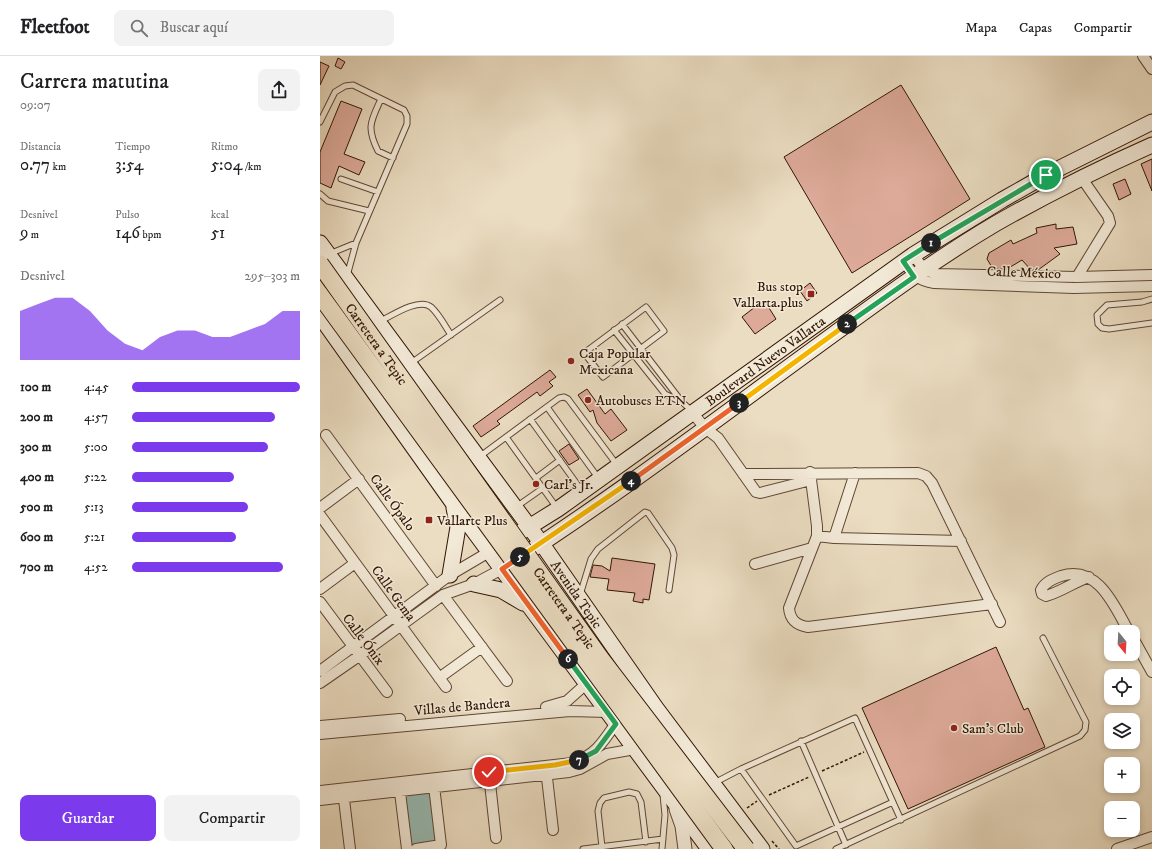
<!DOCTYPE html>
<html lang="es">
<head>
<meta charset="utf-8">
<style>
	body { margin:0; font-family:"IM FELL DW Pica",serif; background:#f2f2f2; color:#202124; height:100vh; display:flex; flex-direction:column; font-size:15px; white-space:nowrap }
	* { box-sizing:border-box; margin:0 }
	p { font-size:13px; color:#757577 }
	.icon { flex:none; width:22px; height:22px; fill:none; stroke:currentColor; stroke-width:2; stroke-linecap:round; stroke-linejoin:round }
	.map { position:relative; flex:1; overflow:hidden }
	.side { display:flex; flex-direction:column; background:#fff; width:320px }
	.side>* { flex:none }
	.needle { width:26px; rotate:162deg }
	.fabs { position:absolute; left:784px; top:569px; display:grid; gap:8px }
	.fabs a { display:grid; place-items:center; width:36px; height:36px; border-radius:8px; background:#fff; box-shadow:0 2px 6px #0003; font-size:20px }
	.pin { position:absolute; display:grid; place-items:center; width:34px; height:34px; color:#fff; margin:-17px; border:2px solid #fff; border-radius:50%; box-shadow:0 1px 4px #0007 }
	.km { position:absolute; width:20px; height:20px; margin:-10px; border-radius:50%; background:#222; color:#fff; font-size:11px; line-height:20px; text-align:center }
	.round { display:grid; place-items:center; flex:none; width:42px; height:42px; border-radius:8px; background:#f2f2f2 }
	.headline { display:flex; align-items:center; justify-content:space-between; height:68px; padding:0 20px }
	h1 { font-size:22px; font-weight:600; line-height:30px }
	.figures { display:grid; grid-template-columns:repeat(3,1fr); gap:6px; height:68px; padding:4px 20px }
	.figures div { display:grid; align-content:center }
	.figures b { font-size:17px; font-weight:600 }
	.figures small { font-size:11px; font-weight:400 }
	.figures p { font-size:11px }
	.chart { height:112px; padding:8px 20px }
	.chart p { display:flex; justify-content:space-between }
	.chart svg { width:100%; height:72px; margin-top:4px; fill:#7c3aed; opacity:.7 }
	.cta { display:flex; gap:8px; margin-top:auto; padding:8px 20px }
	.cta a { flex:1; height:46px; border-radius:8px; background:#7c3aed; color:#fff; font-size:16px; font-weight:600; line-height:46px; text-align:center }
	.cta a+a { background:#f2f2f2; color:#202124 }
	ul { padding:0 20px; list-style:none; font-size:13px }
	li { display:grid; grid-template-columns:64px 48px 1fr; align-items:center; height:30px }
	li i { height:10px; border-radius:5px; background:#7c3aed }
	header { display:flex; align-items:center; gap:24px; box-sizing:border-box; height:56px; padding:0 20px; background:#fff; border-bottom:1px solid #e0e0e0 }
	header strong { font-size:19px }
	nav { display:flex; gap:22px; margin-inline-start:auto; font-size:14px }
	.search { width:280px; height:36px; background:#f2f2f2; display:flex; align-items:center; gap:10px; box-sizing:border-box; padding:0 14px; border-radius:8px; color:#757577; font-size:15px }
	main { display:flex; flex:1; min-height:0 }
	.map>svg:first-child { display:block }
</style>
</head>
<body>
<header>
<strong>Fleetfoot</strong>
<div class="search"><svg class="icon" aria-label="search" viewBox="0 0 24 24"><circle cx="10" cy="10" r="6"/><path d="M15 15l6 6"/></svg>Buscar aquí</div>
<nav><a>Mapa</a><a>Capas</a><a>Compartir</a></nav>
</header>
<main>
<section class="side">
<div class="headline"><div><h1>Carrera matutina</h1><p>09:07</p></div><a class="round"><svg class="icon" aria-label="share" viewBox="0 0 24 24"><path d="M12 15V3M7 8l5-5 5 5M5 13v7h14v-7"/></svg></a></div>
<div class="figures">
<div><p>Distancia</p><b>0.77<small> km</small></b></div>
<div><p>Tiempo</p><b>3:54</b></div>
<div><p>Ritmo</p><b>5:04<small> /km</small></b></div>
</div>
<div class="figures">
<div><p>Desnivel</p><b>9<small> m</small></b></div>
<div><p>Pulso</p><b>146<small> bpm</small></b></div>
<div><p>kcal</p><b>51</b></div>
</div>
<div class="chart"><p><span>Desnivel</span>295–303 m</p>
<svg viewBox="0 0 160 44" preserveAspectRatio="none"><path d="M0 44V14L10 10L20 6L30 6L40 14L50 26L60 34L70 38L80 30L90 26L100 26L110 30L120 30L130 26L140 22L150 14L160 14V44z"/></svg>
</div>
<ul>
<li><b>100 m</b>4:45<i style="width:100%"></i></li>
<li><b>200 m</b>4:57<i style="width:85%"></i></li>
<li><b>300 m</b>5:00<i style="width:81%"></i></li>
<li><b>400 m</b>5:22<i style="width:61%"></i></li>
<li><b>500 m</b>5:13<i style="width:69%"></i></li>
<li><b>600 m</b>5:21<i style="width:62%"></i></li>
<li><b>700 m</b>4:52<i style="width:90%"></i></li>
</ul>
<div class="cta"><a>Guardar</a><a>Compartir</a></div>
</section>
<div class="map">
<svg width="832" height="793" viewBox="0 0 832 793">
	<rect width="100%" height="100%" fill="#ebddc2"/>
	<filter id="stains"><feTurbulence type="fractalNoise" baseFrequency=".005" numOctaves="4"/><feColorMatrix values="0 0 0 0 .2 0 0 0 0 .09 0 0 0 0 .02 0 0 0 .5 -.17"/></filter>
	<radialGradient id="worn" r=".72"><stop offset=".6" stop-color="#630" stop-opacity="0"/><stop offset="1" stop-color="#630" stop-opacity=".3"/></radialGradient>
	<path fill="#98bbb4" stroke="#6f796e" d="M 111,736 L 118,786 L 89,789 L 83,740 Z"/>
	<path fill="#da9" stroke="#311505" d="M 18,2 L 25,6 L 21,13 L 15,10 Z
		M 0,6 L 9,10 L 0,29 Z
		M 581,29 L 650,143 L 532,217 L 464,101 Z
		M 21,45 L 42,53 L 24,98 L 45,106 L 39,119 L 19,110 L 11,132 L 0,127 L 0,96 Z
		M 832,103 L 832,135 L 821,108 Z
		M 805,123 L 811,138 L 799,144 L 793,128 Z
		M 736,168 L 736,173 L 753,171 L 757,188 L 734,192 L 740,198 L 718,214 L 711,214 L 702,204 L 687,213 L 673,213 L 667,203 L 669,197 L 691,184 L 693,188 L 717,177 L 716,172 Z
		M 490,227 L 497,237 L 487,245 L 480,235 Z
		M 444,244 L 456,263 L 435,278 L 422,261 Z
		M 230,314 L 236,321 L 229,326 L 233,330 L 220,340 L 217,336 L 177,365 L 180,368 L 161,381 L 153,370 Z
		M 267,333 L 285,358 L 291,353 L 307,374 L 291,385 L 277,367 L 273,354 L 270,356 L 258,339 Z
		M 249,388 L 259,403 L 249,409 L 239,395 Z
		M 292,502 L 335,508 L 329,544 L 323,543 L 323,547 L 313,545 L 315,537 L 287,534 L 289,523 L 270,521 L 273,509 L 282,510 L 290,515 Z
		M 676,591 L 704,654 L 708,652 L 725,691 L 588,753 L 542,652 Z"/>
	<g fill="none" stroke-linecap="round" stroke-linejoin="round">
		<g stroke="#604734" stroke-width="7">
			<path id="service" d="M 61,43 C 51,65 46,71 58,95 L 73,102
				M 0,66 L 15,36 L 25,30 L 33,29 L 84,54 L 87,60 L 87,68 L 36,187 L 27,220
				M 21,123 L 58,136
				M 0,138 L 8,145 L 49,155
				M 9,198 L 36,187
				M 832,243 L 822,246 L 787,249 L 777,259 L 778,268 L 782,272 L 789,273 L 832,267
				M 326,251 L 344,275 L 283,321 L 264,297 Z
				M 59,266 C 71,260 99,241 111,251 C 119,258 125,270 131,279
				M 302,268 L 362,346 L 372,355
				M 294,274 L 345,338 L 361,346
				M 91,307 L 180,244
				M 227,351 L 279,423
				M 210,363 L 262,435
				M 186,381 L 237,452
				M 159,401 L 239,342 L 244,341 L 248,343 L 297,409
				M 216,422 L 240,404
				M 196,451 L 223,432
				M 260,539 L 271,503 L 278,493 L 325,456 L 328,457 L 352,492 L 354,499 L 349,534
				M 481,685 L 526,789
				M 421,713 L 476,790 L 573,746
				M 394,727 L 421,713 L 535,662 L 581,764
				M 282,791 L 278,755 L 280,747 L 284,742 L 309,736 L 317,738 L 321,746 L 326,786
				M 263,793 L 343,783
				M 342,793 L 345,759 L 343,739
				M 516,793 L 760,680 L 765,674 L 766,666 L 723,582"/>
		</g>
		<g stroke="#604734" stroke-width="12">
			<path id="minor" d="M 823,0 L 832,13
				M 593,199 L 605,214 L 617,218 L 757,221 L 832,219
				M 583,205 C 593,218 598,225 614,227 L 754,232 L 832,230
				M 757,221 L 790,167 L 788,160 L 761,121
				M 372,356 L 385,372 L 398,382 L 436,436 L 440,437 L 491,424
				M 6,379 L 116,530
				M 490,416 L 497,470 L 497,480 L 469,552 C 470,564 476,569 488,571 L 672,548
				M 423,418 L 598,417 L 606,420 L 612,427 L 680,566
				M 0,452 L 39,423
				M 0,459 L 126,631
				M 497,480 L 514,482 L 641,485
				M 514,482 L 535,417
				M 435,508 L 492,492
				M 769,521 C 754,526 741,536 726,540 L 722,538 L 721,534 C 725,526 733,523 741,520 C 778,508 795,551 809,576
				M 0,533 L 35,507
				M 123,539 L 187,625
				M 0,546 L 67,636
				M 813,582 L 832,616
				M 0,615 L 130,519 L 169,496
				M 119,622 L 162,591
				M 0,627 L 39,600 L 123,539 L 154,528 L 182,513
				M 226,651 L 247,645 L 266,628
				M 0,670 L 80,663
				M 0,678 L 250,655 L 287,656
				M 226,713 L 233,774
				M 169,718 L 176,782
				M 79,728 L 87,793
				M 0,735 L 252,707 C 275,699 282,688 296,667
				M 23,735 L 30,793
				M 0,744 L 249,716 L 260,713 L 287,698 L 315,693
				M 96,793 L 121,789 L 114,730
				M 797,793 L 832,781"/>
		</g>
		<g stroke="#604734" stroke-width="15">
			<path id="tertiary" d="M 356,753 L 362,770 L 365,793"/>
		</g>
		<g stroke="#311505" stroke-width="17">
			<g id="secondary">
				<path id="s1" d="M 0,187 L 222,488 L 336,652 L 442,793"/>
				<path d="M 0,260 L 133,447 L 389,793"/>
				<path id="s2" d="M 169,496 L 238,453 L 593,199 L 682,144 L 726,119 L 832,66"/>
				<path d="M 182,513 C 286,447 385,372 485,299 C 547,254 609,207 675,168 C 726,139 778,113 832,89"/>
				<path d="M 130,519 L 138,471 L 134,452"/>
				<path d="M 154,528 L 181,534 L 203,547"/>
			</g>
		</g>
		<path stroke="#311505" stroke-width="1.5" stroke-dasharray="3 2" stroke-linecap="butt" d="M 502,715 L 544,696
			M 449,739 L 489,721
			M 427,752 L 437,745
			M 452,785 L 459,793"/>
		<use href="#service" stroke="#f2e9d7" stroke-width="5"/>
		<use href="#minor" stroke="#f2e9d7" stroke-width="10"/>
		<use href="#tertiary" stroke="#f2e9d7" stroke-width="13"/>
		<use href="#secondary" stroke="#f2e9d7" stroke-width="15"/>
		<g stroke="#311505" stroke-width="19" stroke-linecap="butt">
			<g id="trunk-bridge">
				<path id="s3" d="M 0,208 L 280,602 L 426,793"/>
				<path d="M 0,239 L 404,793"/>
			</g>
		</g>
		<use href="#trunk-bridge" stroke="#ebddc2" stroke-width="17"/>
	</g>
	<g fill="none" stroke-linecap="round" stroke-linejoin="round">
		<g stroke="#fff" stroke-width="8">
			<path id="split-1" d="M 611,187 L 726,119"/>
		</g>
		<g stroke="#fff" stroke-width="8">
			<path id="split-2" d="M 527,268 L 594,221 L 583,205 L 611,187"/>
		</g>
		<g stroke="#fff" stroke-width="8">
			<path id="split-3" d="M 419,347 L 527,268"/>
		</g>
		<g stroke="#fff" stroke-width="8">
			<path id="split-4" d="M 311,425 L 419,347"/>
		</g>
		<g stroke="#fff" stroke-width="8">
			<path id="split-5" d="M 200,501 L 311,425"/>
		</g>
		<g stroke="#fff" stroke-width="8">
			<path id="split-6" d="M 200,501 L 182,513 L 248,603"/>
		</g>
		<g stroke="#fff" stroke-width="8">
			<path id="split-7" d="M 248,603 L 296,668 L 276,695 L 259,704"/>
		</g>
		<g stroke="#fff" stroke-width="8">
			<path id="split-8" d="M 169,716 L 235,709 L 259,704"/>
		</g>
		<use href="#split-1" stroke="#22a559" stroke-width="5"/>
		<use href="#split-2" stroke="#22a559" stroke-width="5"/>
		<use href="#split-3" stroke="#f5b400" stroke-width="5"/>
		<use href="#split-4" stroke="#f0652b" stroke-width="5"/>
		<use href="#split-5" stroke="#f5b400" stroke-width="5"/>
		<use href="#split-6" stroke="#f0652b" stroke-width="5"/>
		<use href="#split-7" stroke="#22a559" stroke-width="5"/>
		<use href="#split-8" stroke="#f5b400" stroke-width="5"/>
	</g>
	<g fill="#8f2418" stroke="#f2e9d7" stroke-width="1.5">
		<rect x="487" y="234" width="8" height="8" rx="2"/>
		<circle cx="251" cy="305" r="4"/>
		<circle cx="268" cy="344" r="4"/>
		<circle cx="216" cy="428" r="4"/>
		<rect x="105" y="460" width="8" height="8" rx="2"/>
		<circle cx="634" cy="672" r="4"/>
	</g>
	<g text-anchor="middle" stroke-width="3" stroke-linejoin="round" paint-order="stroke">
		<g font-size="14" fill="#311505" stroke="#f2e9d7">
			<text transform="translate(704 216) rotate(2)" y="5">Calle México</text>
			<text dy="5" stroke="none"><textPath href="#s3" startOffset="98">Carretera a Tepic</textPath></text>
			<text dy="5" stroke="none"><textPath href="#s2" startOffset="336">Boulevard Nuevo Vallarta</textPath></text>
			<text transform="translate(73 446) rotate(54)" y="5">Calle Ópalo</text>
			<text transform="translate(74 537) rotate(54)" y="5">Calle Gema</text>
			<text dy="5" stroke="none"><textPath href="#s1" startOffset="435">Avenida Tepic</textPath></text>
			<text dy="5" stroke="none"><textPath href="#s3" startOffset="422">Carretera a Tepic</textPath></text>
			<text transform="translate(44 583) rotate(53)" y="5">Calle Ónix</text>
			<text transform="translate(142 650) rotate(-5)" y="5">Villas de Bandera</text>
		</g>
		<g font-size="14" fill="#311505" stroke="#f2e9d7" text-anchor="start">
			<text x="483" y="235" text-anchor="end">Bus stop<tspan x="483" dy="16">Vallarta.plus</tspan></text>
			<text x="259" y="302">Caja Popular<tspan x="259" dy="16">Mexicana</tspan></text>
			<text x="276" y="349">Autobuses ETN</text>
			<text x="224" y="433">Carl's Jr.</text>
			<text x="117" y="469">Vallarte Plus</text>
			<text x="642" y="677">Sam's Club</text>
		</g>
	</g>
	<rect width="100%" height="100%" filter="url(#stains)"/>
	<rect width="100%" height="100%" fill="url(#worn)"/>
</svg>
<div class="fabs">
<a><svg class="needle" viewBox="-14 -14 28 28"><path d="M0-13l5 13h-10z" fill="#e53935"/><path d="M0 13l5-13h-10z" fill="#757577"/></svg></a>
<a><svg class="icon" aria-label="locate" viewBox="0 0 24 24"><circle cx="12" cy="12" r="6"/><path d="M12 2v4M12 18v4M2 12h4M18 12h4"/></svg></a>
<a><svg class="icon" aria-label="layers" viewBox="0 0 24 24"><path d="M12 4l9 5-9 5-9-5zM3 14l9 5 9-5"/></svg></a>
<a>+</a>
<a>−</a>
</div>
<div class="pin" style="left:726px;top:119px;background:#1e9e55"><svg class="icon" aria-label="arrive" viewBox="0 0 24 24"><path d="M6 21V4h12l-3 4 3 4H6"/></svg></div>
<div class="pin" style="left:169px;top:716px;background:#d93025"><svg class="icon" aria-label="check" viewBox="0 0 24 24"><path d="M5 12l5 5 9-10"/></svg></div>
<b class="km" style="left:611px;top:187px">1</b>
<b class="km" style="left:527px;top:268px">2</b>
<b class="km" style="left:419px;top:347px">3</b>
<b class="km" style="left:311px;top:425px">4</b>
<b class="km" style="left:200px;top:501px">5</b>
<b class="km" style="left:248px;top:603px">6</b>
<b class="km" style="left:259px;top:704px">7</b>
</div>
</main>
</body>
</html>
